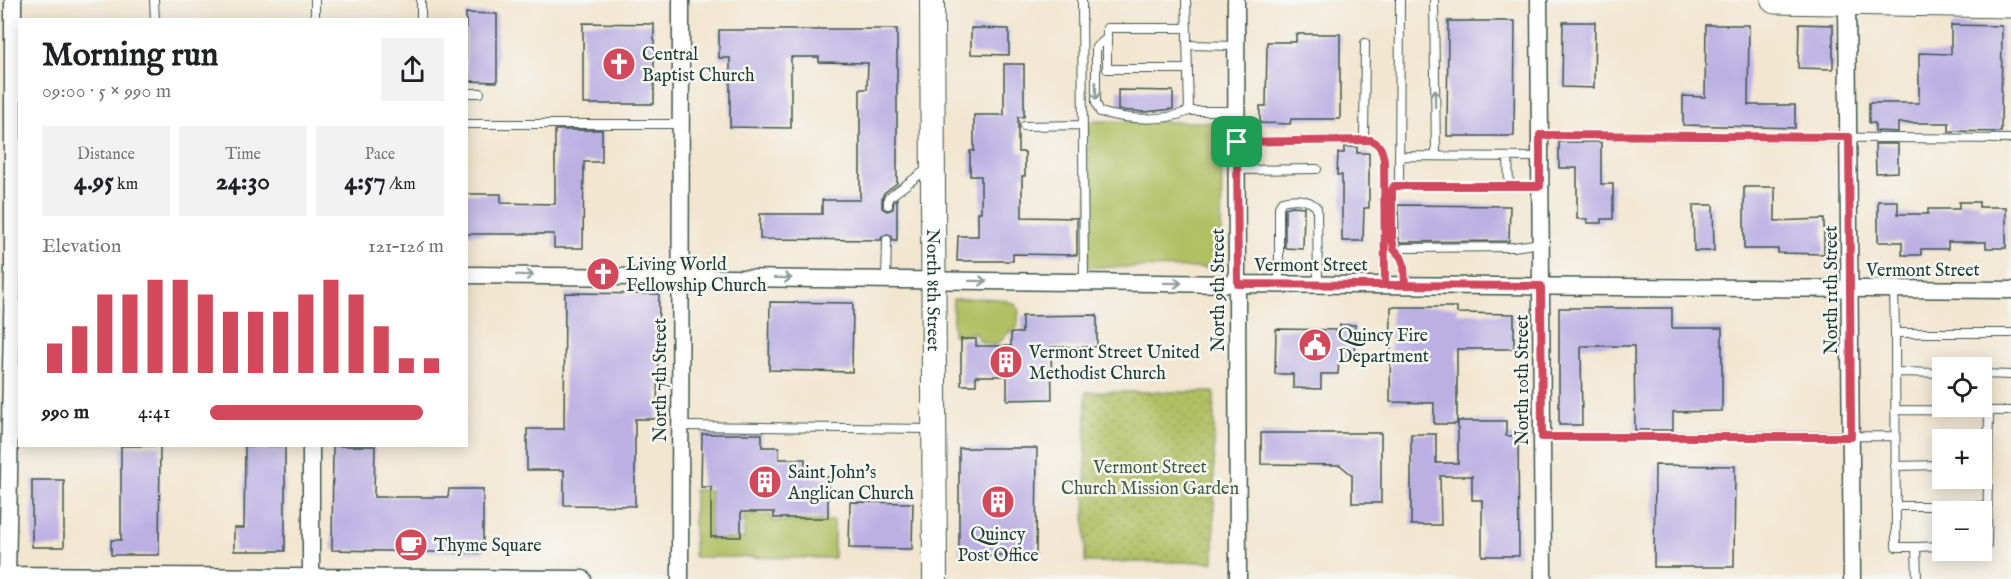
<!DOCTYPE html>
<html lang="en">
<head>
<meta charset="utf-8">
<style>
	body { margin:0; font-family:"IM FELL English",serif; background:#f2f2f2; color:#202124; height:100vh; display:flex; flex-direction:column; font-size:22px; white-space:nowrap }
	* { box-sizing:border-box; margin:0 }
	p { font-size:20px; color:#757577 }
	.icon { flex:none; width:33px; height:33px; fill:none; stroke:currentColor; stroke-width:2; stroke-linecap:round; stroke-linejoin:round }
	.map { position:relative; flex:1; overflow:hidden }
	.sheet { position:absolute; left:18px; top:18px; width:450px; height:429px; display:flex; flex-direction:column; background:#fff; border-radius:0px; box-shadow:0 3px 15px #0003 }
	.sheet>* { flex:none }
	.tools { position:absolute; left:1932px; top:357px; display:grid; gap:12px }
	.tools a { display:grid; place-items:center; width:60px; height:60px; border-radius:0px; background:#fff; box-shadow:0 3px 15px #0003; font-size:30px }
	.pin { position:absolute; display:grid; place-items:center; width:51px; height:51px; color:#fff; margin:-26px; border-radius:12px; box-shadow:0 3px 9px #0006 }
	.round { display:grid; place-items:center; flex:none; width:63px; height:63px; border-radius:0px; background:#f2f2f2 }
	.head { display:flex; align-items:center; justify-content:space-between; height:102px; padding:0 24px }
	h1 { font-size:33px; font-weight:700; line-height:45px }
	.stats { display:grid; grid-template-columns:repeat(3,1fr); gap:9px; height:102px; padding:6px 24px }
	.stats div { display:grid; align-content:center; border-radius:0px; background:#f2f2f2; text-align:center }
	.stats b { font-size:26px; font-weight:700 }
	.stats small { font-size:16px; font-weight:400 }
	.stats p { font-size:16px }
	.chart { height:168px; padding:12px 24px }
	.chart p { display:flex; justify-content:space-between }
	.chart svg { width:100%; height:108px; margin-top:6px; stroke:#d1495b; stroke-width:6 }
	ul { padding:0 24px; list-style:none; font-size:20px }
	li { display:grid; grid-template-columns:96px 72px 1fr; align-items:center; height:45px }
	li i { height:15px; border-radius:8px; background:#d1495b }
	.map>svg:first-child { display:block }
</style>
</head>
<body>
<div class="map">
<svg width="2011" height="579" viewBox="0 0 2011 579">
	<defs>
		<pattern id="garden-dots" width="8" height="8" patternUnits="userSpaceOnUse" patternTransform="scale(1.5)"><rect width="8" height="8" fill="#b0c063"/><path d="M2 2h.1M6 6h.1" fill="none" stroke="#8f9d52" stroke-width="1.8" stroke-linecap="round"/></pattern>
	</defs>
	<rect width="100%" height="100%" fill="#f6f6f2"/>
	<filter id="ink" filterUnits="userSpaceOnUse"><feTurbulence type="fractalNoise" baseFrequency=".0167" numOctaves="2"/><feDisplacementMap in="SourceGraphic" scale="12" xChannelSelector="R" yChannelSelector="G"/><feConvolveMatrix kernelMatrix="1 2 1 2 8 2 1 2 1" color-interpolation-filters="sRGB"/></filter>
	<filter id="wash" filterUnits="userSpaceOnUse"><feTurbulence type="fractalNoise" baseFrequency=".008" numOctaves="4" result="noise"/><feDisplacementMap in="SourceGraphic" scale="24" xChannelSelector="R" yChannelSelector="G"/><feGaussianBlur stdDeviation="1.35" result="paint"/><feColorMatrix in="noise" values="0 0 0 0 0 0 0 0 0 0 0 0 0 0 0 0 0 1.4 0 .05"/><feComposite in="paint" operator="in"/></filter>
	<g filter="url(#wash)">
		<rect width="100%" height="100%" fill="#f2e6d0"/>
		<path fill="#b0c063" stroke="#687e4c" stroke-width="1.5" d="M 1088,121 L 1222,122 L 1221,268 L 1088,267 Z
			M 953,299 C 969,299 1013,294 1019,310 L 1017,328 C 1014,330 1011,331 1008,333 C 998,344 998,348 981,342 L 975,332 L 965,335 L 953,335 Z
			M 694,490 L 710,490 L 710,539 L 744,539 L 744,515 L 771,515 L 772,521 L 834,521 L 834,558 L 694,557 Z"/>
		<path fill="url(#garden-dots)" stroke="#687e4c" stroke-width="1.5" d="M 1086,392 L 1214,392 L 1214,562 L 1085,562 Z"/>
		<g id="blocks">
			<path fill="#bcb0e3" d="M 466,13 L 497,14 L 497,82 L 466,81 Z
				M 1448,21 L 1515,21 L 1514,136 L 1447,136 Z
				M 1563,22 L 1595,22 L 1594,88 L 1562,87 Z
				M 583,23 L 654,24 L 654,104 L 583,104 Z
				M 1799,24 L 1833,25 L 1833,69 L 1798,68 Z
				M 1706,25 L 1749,25 L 1748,105 L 1795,105 L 1795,128 L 1683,125 L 1683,96 L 1705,97 Z
				M 1951,25 L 2002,26 L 2001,132 L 1949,131 L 1949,123 L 1898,123 L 1898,132 L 1875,131 L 1875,123 L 1869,123 L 1869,103 L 1919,103 L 1919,53 L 1951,54 Z
				M 971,28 L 1009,29 L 1009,55 L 971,54 Z
				M 819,29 L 897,29 L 897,183 L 884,193 L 882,198 L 882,208 L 887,211 L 893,209 L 894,201 L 897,199 L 897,240 L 893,240 L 891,235 L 887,234 L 882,236 L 881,240 L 760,239 L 760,214 L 822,214 L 822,200 L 860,200 L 860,89 L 867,89 L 868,63 L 819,62 L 819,57 L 791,57 L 791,128 L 730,127 L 730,58 L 719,58 L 719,30 L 819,30 Z
				M 1296,34 L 1340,34 L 1340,119 L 1291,119 L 1290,124 L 1260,123 L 1260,106 L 1266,106 L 1267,42 L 1296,42 Z
				M 1004,64 L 1024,64 L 1024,117 L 1018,117 L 1018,152 L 1025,152 L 1025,176 L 1022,176 L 1022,217 L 1077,218 L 1077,255 L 1013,254 L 1013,261 L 957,261 L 958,236 L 978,236 L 978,212 L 981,212 L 981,176 L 970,176 L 970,151 L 974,151 L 974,115 L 1004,115 Z
				M 1118,90 L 1173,91 L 1173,109 L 1145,112 L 1118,110 Z
				M 555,130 L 602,130 L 602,162 L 584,162 L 583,248 L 554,248 L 554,234 L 466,234 L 466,194 L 501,194 L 501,203 L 555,204 Z
				M 1559,142 L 1601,142 L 1601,184 L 1613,184 L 1613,219 L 1602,219 L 1602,223 L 1587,223 L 1587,219 L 1577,219 L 1577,168 L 1559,168 Z
				M 1875,144 L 1898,144 L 1898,172 L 1876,173 Z
				M 1344,147 L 1357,147 L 1357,153 L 1369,153 L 1369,208 L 1364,208 L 1363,241 L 1342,241 L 1342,175 L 1337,175 L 1338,153 L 1344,153 Z
				M 1744,187 L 1775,187 L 1775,221 L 1824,219 L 1824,254 L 1778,253 L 1778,249 L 1744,249 Z
				M 1878,201 L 1898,201 L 1898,214 L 1928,214 L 1928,209 L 1959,209 L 1959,202 L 1979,202 L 1979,207 L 2006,207 L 2006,248 L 1986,248 L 1986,242 L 1948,242 L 1948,249 L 1921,249 L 1921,255 L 1902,255 L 1902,242 L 1878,242 Z
				M 1398,205 L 1510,206 L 1509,241 L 1404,242 L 1399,243 Z
				M 1693,205 L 1713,205 L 1714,251 L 1694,251 Z
				M 1292,206 L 1304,207 L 1303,249 L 1285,248 L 1285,208 Z
				M 565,293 L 659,294 L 657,419 L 635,419 L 635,506 L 564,505 L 564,470 L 527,470 L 527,429 L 564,429 Z
				M 770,302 L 853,303 L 852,372 L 769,370 Z
				M 1391,307 L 1457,307 L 1457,313 L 1514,314 L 1514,349 L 1457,349 L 1457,424 L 1434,424 L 1434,403 L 1390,402 Z
				M 1559,308 L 1672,308 L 1672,328 L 1722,328 L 1722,411 L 1673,412 L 1673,430 L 1635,430 L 1634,346 L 1581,346 L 1582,425 L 1559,425 Z
				M 1097,315 L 1097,347 L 1051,347 L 1052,399 L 1007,400 L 1007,376 L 976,376 L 976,385 L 961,385 L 961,339 L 976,339 L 976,346 L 1011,346 L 1011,333 L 1022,333 L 1022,316 Z
				M 1340,325 L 1355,325 L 1354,360 L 1339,360 L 1338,374 L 1321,374 L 1321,389 L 1293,388 L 1293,374 L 1275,374 L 1276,329 L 1340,330 Z
				M 1458,421 L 1506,421 L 1506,436 L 1518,436 L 1519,556 L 1482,556 L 1482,500 L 1472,500 L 1472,476 L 1440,476 L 1441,525 L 1411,525 L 1411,434 L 1436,434 L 1436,463 L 1458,463 Z
				M 1261,433 L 1381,433 L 1381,503 L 1352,503 L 1352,475 L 1340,465 L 1261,464 Z
				M 702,434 L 762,434 L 762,447 L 779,447 L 779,459 L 805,459 L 805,477 L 828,477 L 828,518 L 774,518 L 774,512 L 741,512 L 741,537 L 711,537 L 711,487 L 701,487 Z
				M 121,446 L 160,446 L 159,555 L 111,555 L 111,540 L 121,540 Z
				M 245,446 L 285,446 L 285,551 L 234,551 L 234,528 L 244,528 Z
				M 333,446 L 375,446 L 374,497 L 448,497 L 449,489 L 483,489 L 483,553 L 332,550 Z
				M 959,448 L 1037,448 L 1036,555 L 959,555 Z
				M 1655,465 L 1735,466 L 1734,567 L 1654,567 Z
				M 32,480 L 64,480 L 64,547 L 32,547 Z
				M 850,502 L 913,503 L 912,549 L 849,548 Z"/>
		</g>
	</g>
	<g filter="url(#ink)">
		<use href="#blocks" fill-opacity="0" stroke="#3f564b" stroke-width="1.5"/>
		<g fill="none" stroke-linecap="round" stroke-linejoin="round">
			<g stroke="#3f564b" stroke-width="10">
				<path id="lane" d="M 154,0 L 155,20
					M 1082,0 L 1084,282
					M 1186,0 L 1189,111 L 1236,111
					M 1400,0 L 1399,186 L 1540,186
					M 1434,0 L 1436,156
					M 315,20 L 315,0
					M 421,20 L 421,0
					M 1187,28 L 1107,28 L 1107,69 L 1188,69
					M 1107,38 L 1096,47 L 1096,103 L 1100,112 C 1127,120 1163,122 1189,111
					M 1187,45 L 1236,46
					M 466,93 L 480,93
					M 466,124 L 681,124
					M 1024,126 L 1083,125
					M 1540,135 L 2011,139
					M 1364,141 L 1365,43
					M 1237,142 L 1371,140 C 1381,145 1382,150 1384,160 L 1385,285
					M 1399,156 L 1540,157
					M 1508,157 L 1509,186
					M 1237,170 L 1317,169
					M 1399,186 L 1394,186 L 1392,190 L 1392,238 L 1394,249 L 1401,257 L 1404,265 L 1405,285
					M 888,205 L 888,198 L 930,167
					M 1397,253 L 1404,248 L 1513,247 L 1541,243
					M 886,280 L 887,240
					M 1279,284 L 1279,207 L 1282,201 C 1293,198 1309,198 1317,208 L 1318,285
					M 1894,289 L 1895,333 L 2011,333
					M 1895,333 L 1896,547 L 1916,547 L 1917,579
					M 1895,372 L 1942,373
					M 1982,374 L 2011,375
					M 1895,410 L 2011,411
					M 680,426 L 932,429
					M 1542,437 L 1895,436
					M 1895,466 L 1942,465
					M 1895,506 L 1988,506
					M 1982,546 L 1987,546 L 1989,411
					M 1916,547 L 1942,546"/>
			</g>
			<g stroke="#3f564b" stroke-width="19">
				<path id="street" d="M 1236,0 L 1238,579
					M 1539,0 L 1543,579
					M 1847,0 L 1852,579
					M 466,275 L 1238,284 L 2011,290
					M 0,575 L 583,579
					M 7,579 L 13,270 L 13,0
					M 311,579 L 311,446
					M 680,579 L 681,0"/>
			</g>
			<g stroke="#3f564b" stroke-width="26">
				<g id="secondary">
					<path id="s1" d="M 932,0 L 935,579"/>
				</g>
			</g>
			<g stroke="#3f564b" stroke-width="29">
				<path id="primary" d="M 1775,0 L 2011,4"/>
			</g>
			<use href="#lane" stroke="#fff" stroke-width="8"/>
			<use href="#street" stroke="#fff" stroke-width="16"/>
			<use href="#secondary" stroke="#fff" stroke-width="24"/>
			<use href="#primary" stroke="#fff" stroke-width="27"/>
		</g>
		<defs><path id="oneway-shaft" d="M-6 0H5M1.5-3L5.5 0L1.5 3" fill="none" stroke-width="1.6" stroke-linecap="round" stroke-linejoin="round" transform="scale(1.5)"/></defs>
		<g stroke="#8f9e9a">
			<use href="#oneway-shaft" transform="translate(1096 91) rotate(88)"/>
			<use href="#oneway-shaft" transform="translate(1435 98) rotate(-91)"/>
			<use href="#oneway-shaft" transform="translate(525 275) rotate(1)"/>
			<use href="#oneway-shaft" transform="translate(783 278) rotate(1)"/>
			<use href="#oneway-shaft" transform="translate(978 281) rotate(1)"/>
			<use href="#oneway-shaft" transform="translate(1173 283) rotate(1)"/>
		</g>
	</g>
	<g fill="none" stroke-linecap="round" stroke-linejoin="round" filter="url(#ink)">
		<g stroke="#fff" stroke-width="12">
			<path id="route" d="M 1237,142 L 1371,140 C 1381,145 1382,150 1384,160 L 1385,285 L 1541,286 L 1542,437 L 1851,437 L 1849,137 L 1540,135 L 1540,186 L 1394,186 L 1392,190 L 1392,238 L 1394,249 L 1401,257 L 1404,265 L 1405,285 L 1385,285 L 1238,284 L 1237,142"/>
		</g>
		<use href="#route" stroke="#d1495b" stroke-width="8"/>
	</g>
	<defs>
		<g id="church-disc" transform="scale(1.725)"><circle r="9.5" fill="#d1495b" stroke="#f6f6f2"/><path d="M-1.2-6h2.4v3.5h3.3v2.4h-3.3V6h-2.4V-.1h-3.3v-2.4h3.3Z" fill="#fff"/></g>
		<g id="civic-disc" transform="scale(1.725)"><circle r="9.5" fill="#d1495b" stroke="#f6f6f2"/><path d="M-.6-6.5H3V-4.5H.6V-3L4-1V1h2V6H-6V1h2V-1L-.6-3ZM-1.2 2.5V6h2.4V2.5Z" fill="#fff"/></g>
		<g id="building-disc" transform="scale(1.725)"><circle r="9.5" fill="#d1495b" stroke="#f6f6f2"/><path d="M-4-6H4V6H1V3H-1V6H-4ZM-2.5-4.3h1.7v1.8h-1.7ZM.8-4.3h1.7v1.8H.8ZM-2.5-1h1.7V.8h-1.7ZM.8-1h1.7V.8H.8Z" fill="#fff"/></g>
		<g id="cafe-disc" transform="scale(1.725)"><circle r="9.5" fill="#d1495b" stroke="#f6f6f2"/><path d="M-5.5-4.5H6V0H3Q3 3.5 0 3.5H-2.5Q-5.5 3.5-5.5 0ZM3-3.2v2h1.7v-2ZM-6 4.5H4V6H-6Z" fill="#fff"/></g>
	</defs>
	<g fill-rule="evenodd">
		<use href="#church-disc" x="619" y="64"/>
		<use href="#church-disc" x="603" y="274"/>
		<use href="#civic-disc" x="1315" y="345"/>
		<use href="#building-disc" x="1006" y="362"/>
		<use href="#building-disc" x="765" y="482"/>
		<use href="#building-disc" x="998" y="502"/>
		<use href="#cafe-disc" x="411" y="545"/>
	</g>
	<g text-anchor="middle" stroke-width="5" stroke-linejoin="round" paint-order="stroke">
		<g font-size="18" fill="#1f3d34" stroke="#f6f6f2" text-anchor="start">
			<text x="642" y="60">Central<tspan x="642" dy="21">Baptist Church</tspan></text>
			<text x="626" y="270">Living World<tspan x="626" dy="21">Fellowship Church</tspan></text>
			<text x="1338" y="341">Quincy Fire<tspan x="1338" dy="21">Department</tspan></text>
			<text x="1029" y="358">Vermont Street United<tspan x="1029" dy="21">Methodist Church</tspan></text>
			<text x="788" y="478">Saint John's<tspan x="788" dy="21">Anglican Church</tspan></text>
			<text x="998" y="540" text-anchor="middle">Quincy<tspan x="998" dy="21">Post Office</tspan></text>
			<text x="434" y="551">Thyme Square</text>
		</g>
		<g font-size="18" fill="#1f3d34" stroke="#f6f6f2">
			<text x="1311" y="271">Vermont Street</text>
			<text x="1923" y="276">Vermont Street</text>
			<text dy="6" stroke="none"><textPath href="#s1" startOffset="290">North 8th Street</textPath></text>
			<text transform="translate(1218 290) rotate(-90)" y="6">North 9th Street</text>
			<text transform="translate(1831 290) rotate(-90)" y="6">North 11th Street</text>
			<text transform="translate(660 380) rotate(-90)" y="6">North 7th Street</text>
			<text transform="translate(1522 380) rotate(-90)" y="6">North 10th Street</text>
		</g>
		<g font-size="18" fill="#435e40" stroke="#f6f6f2">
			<text x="1150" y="473">Vermont Street<tspan x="1150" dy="21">Church Mission Garden</tspan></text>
		</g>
	</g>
</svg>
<div class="tools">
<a><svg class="icon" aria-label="locate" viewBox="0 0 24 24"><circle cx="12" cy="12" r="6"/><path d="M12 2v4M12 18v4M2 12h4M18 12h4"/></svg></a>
<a>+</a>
<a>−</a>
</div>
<div class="pin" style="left:1237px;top:142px;background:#1e9e55"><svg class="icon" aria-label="arrive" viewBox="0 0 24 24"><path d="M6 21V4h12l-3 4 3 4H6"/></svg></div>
<section class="sheet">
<div class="head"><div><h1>Morning run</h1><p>09:00 · 5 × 990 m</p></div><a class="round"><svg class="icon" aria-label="share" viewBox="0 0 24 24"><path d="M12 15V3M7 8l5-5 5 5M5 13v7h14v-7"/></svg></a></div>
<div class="stats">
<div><p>Distance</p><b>4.95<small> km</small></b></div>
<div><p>Time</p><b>24:30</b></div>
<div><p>Pace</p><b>4:57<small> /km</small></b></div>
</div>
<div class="chart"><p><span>Elevation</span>121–126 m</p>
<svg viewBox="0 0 160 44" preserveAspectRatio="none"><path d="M5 44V32M15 44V25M25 44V12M35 44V12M45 44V6M55 44V6M65 44V12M75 44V19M85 44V19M95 44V19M105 44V12M115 44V6M125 44V12M135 44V25M145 44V38M155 44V38"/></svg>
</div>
<ul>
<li><b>990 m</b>4:41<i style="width:91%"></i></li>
</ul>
</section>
</div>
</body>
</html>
